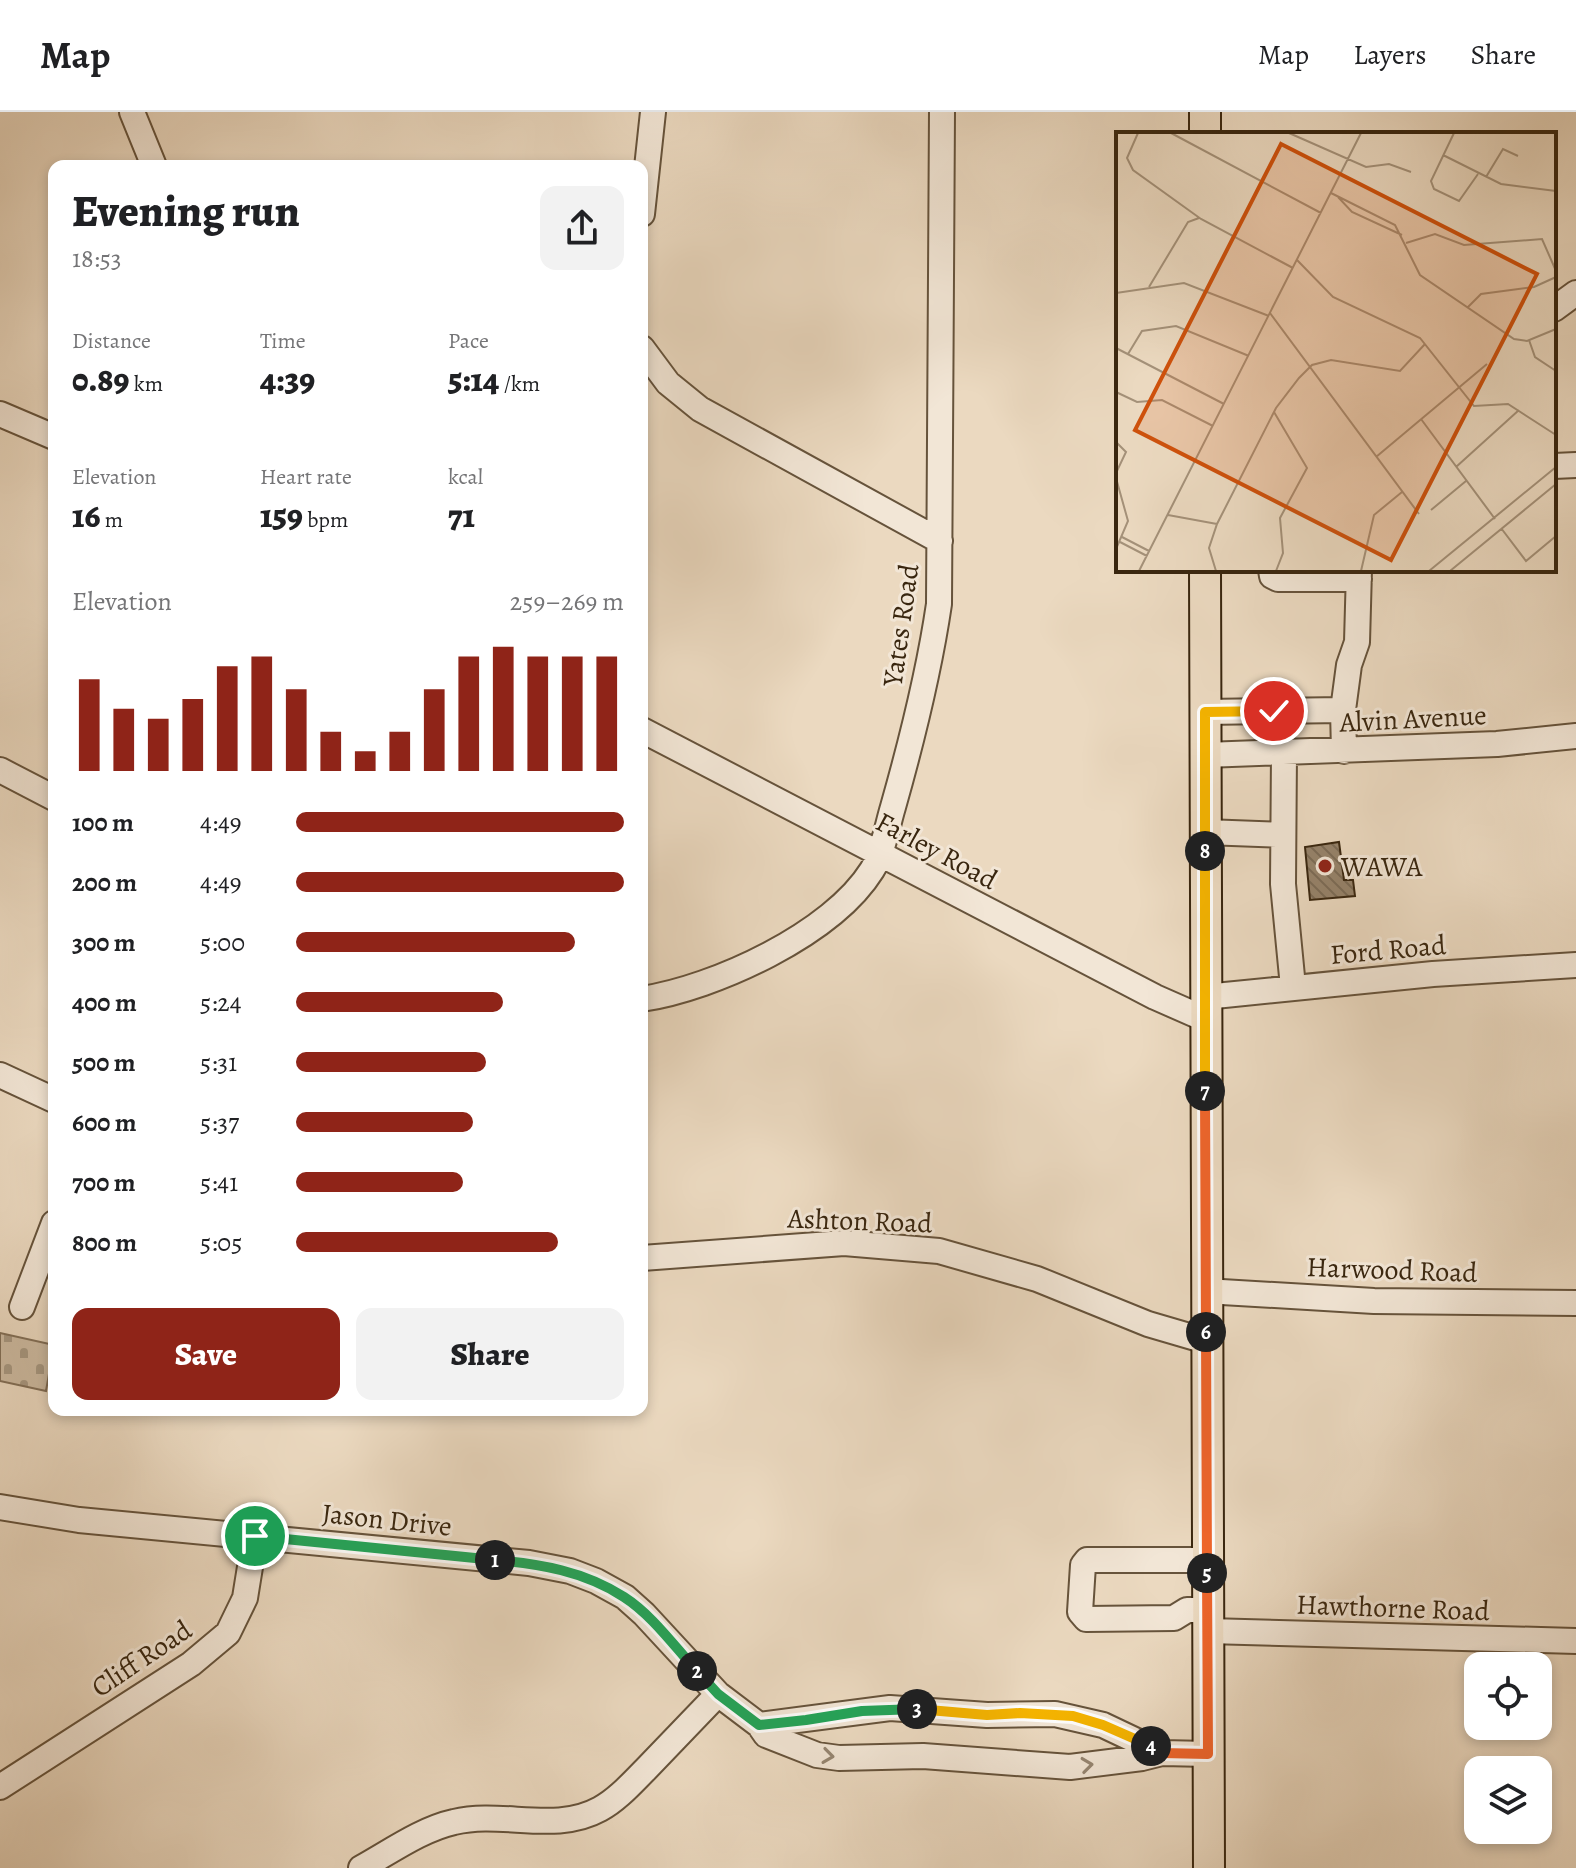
<!DOCTYPE html>
<html lang="en">
<head>
<meta charset="utf-8">
<style>
	body { margin:0; font-family:Alegreya,serif; background:#f2f2f2; color:#202124; height:100vh; display:flex; flex-direction:column; font-size:30px; white-space:nowrap }
	* { box-sizing:border-box; margin:0 }
	p { font-size:26px; color:#757577 }
	.icon { flex:none; width:44px; height:44px; fill:none; stroke:currentColor; stroke-width:2; stroke-linecap:round; stroke-linejoin:round }
	.map { position:relative; flex:1; overflow:hidden }
	.drawer { position:absolute; left:48px; top:48px; width:600px; height:1256px; display:flex; flex-direction:column; background:#fff; border-radius:16px; box-shadow:0 4px 12px #0003 }
	.drawer>* { flex:none }
	.fabs { position:absolute; left:1464px; top:1540px; display:grid; gap:16px }
	.fabs a { display:grid; place-items:center; width:88px; height:88px; border-radius:16px; background:#fff; box-shadow:0 4px 12px #0003; font-size:40px }
	.pin { position:absolute; display:grid; place-items:center; width:68px; height:68px; color:#fff; margin:-34px; border:4px solid #fff; border-radius:50%; box-shadow:0 2px 8px #0007 }
	.km { position:absolute; width:40px; height:40px; margin:-20px; border-radius:50%; background:#222; color:#fff; font-size:22px; line-height:40px; text-align:center }
	.round { display:grid; place-items:center; flex:none; width:84px; height:84px; border-radius:16px; background:#f2f2f2 }
	.summary { display:flex; align-items:center; justify-content:space-between; height:136px; padding:0 24px }
	h1 { font-size:44px; font-weight:800; line-height:60px }
	.figures { display:grid; grid-template-columns:repeat(3,1fr); gap:12px; height:136px; padding:8px 24px }
	.figures div { display:grid; align-content:center }
	.figures b { font-size:34px; font-weight:800 }
	.figures small { font-size:22px; font-weight:400 }
	.figures p { font-size:22px }
	.chart { height:224px; padding:16px 24px }
	.chart p { display:flex; justify-content:space-between }
	.chart svg { width:100%; height:144px; margin-top:8px; stroke:#8f2418; stroke-width:6 }
	.button { display:flex; gap:16px; margin-top:auto; padding:16px 24px }
	.button a { flex:1; height:92px; border-radius:16px; background:#8f2418; color:#fff; font-size:32px; font-weight:800; line-height:92px; text-align:center }
	.button a+a { background:#f2f2f2; color:#202124 }
	ul { padding:0 24px; list-style:none; font-size:26px }
	li { display:grid; grid-template-columns:128px 96px 1fr; align-items:center; height:60px }
	li i { height:20px; border-radius:10px; background:#8f2418 }
	header { display:flex; align-items:center; gap:48px; box-sizing:border-box; height:112px; padding:0 40px; background:#fff; border-bottom:2px solid #e0e0e0 }
	header strong { font-size:38px }
	nav { display:flex; gap:44px; margin-inline-start:auto; font-size:28px }
	.map>svg:first-child { display:block }
</style>
</head>
<body>
<header>
<strong>Map</strong>
<nav><a>Map</a><a>Layers</a><a>Share</a></nav>
</header>
<div class="map">
<svg width="1576" height="1756" viewBox="0 0 1576 1756">
	<defs>
		<pattern id="cemetery-stones" width="16" height="16" patternUnits="userSpaceOnUse" patternTransform="scale(2)"><rect width="16" height="16" fill="#cdbba2"/><path d="M2 7V4a2 2 0 0 1 4 0v3zM10 15v-3a2 2 0 0 1 4 0v3z" fill="#a79882"/></pattern>
		<pattern id="building-back-hatch" width="6" height="6" patternUnits="userSpaceOnUse" patternTransform="scale(2)"><rect width="6" height="6" fill="#96836b"/><path d="M-1 5l2 2M0 0l6 6M5-1l2 2" fill="none" stroke="#7b6b56"/></pattern>
	</defs>
	<rect width="100%" height="100%" fill="#ebd9c0"/>
	<filter id="stains"><feTurbulence type="fractalNoise" baseFrequency=".0025" numOctaves="4"/><feColorMatrix values="0 0 0 0 .2 0 0 0 0 .09 0 0 0 0 .02 0 0 0 .5 -.17"/></filter>
	<radialGradient id="worn" r=".72"><stop offset=".6" stop-color="#630" stop-opacity="0"/><stop offset="1" stop-color="#630" stop-opacity=".3"/></radialGradient>
	<path fill="url(#cemetery-stones)" stroke="#837058" stroke-width="2" d="M 0,1221 L 54,1233 L 46,1279 L 0,1269 Z"/>
	<path fill="url(#building-back-hatch)" stroke="#39260f" stroke-width="2" d="M 1339,730 L 1344,768 L 1353,768 L 1355,784 L 1310,788 L 1305,735 Z"/>
	<g fill="none" stroke-linecap="round" stroke-linejoin="round">
		<g stroke="#66533b" stroke-width="28">
			<path id="minor" d="M 132,0 L 154,54
				M 642,102 L 653,0
				M 1554,197 L 1576,181
				M 642,236 L 668,271 L 700,297 L 940,429
				M 0,302 L 54,325
				M 1554,354 L 1576,353
				M 1271,458 L 1272,464 L 1278,467 L 1359,467
				M 1343,598 L 1349,553 L 1357,530 L 1359,458
				M 1205,600 L 1343,598 L 1344,639
				M 642,618 L 1155,885 L 1205,907
				M 1284,641 L 1283,772 L 1293,875
				M 1205,643 L 1497,632 L 1576,624
				M 0,658 L 54,686
				M 1205,720 L 1283,723
				M 1205,885 L 1433,862 L 1576,853
				M 642,887 C 715,876 832,822 872,758 C 883,740 887,715 893,695 C 912,628 929,560 939,492 L 942,0
				M 0,963 L 54,988
				M 642,1146 L 844,1131 L 939,1139 L 1037,1167 L 1148,1212 L 1206,1229
				M 1205,1179 L 1374,1189 L 1576,1191
				M 22,1195 L 54,1111
				M 0,1395 L 79,1408 L 529,1451 L 570,1459 L 596,1469 L 625,1485 L 644,1502 L 718,1582 L 759,1613 L 766,1623 L 817,1643 L 839,1646 L 923,1644 L 1070,1655 L 1142,1646 L 1162,1641 L 1208,1642
				M 1207,1448 L 1087,1448 L 1083,1453 L 1080,1500 L 1086,1507 L 1174,1506 L 1187,1498 L 1208,1498
				M 1208,1519 L 1576,1529
				M 759,1613 L 890,1596 L 987,1603 L 1055,1602 L 1103,1613 L 1162,1641
				M 0,1675 L 191,1552 L 228,1521 L 245,1486 L 255,1424
				M 361,1756 C 390,1740 422,1717 454,1710 C 502,1698 555,1722 600,1697 C 617,1688 632,1671 646,1657 C 670,1632 694,1607 718,1582"/>
		</g>
		<g stroke="#39260f" stroke-width="34">
			<path id="major" d="M 1205,0 L 1205,22
				M 1205,458 L 1209,1756"/>
		</g>
		<use href="#minor" stroke="#f2e6d6" stroke-width="24"/>
		<use href="#major" stroke="#ebd9c0" stroke-width="30"/>
	</g>
	<defs><path id="oneway-chevron" d="M-2-3.5L2.5 0L-2 3.5" fill="none" stroke-width="1.6" stroke-linecap="round" stroke-linejoin="round" transform="scale(2)"/></defs>
	<g stroke="#968672">
		<use href="#oneway-chevron" transform="translate(828 1644) rotate(8)"/>
		<use href="#oneway-chevron" transform="translate(1087 1653) rotate(-7)"/>
	</g>
	<g fill="none" stroke-linecap="round" stroke-linejoin="round">
		<g stroke="#fff" stroke-width="16">
			<path id="split-1" d="M 255,1424 L 495,1448"/>
		</g>
		<g stroke="#fff" stroke-width="16">
			<path id="split-2" d="M 495,1448 C 540,1452 584,1459 624,1485 C 652,1503 674,1534 697,1559"/>
		</g>
		<g stroke="#fff" stroke-width="16">
			<path id="split-3" d="M 697,1559 L 718,1582 L 759,1613 L 806,1608 L 862,1599 L 917,1597"/>
		</g>
		<g stroke="#fff" stroke-width="16">
			<path id="split-4" d="M 917,1597 L 987,1603 L 1020,1601 L 1073,1604 L 1103,1613 L 1151,1634"/>
		</g>
		<g stroke="#fff" stroke-width="16">
			<path id="split-5" d="M 1151,1634 L 1162,1641 L 1208,1642 L 1207,1461"/>
		</g>
		<g stroke="#fff" stroke-width="16">
			<path id="split-6" d="M 1206,1220 L 1207,1461"/>
		</g>
		<g stroke="#fff" stroke-width="16">
			<path id="split-7" d="M 1205,979 L 1206,1220"/>
		</g>
		<g stroke="#fff" stroke-width="16">
			<path id="split-8" d="M 1205,739 L 1205,979"/>
		</g>
		<g stroke="#fff" stroke-width="16">
			<path id="split-9" d="M 1205,739 L 1205,600 L 1274,599"/>
		</g>
		<use href="#split-1" stroke="#22a559" stroke-width="10"/>
		<use href="#split-2" stroke="#22a559" stroke-width="10"/>
		<use href="#split-3" stroke="#22a559" stroke-width="10"/>
		<use href="#split-4" stroke="#f5b400" stroke-width="10"/>
		<use href="#split-5" stroke="#f0652b" stroke-width="10"/>
		<use href="#split-6" stroke="#f0652b" stroke-width="10"/>
		<use href="#split-7" stroke="#f0652b" stroke-width="10"/>
		<use href="#split-8" stroke="#f5b400" stroke-width="10"/>
		<use href="#split-9" stroke="#f5b400" stroke-width="10"/>
	</g>
	<circle fill="#8f2418" stroke="#f2e6d6" stroke-width="3" cx="1325" cy="754" r="8"/>
	<g text-anchor="middle" stroke-width="6" stroke-linejoin="round" paint-order="stroke">
		<g font-size="28" fill="#39260f" stroke="#f2e6d6">
			<text transform="translate(900 513) rotate(-82)" y="10">Yates Road</text>
			<text transform="translate(1413 606) rotate(-3)" y="10">Alvin Avenue</text>
			<text transform="translate(937 738) rotate(28)" y="10">Farley Road</text>
			<text transform="translate(1388 837) rotate(-5)" y="10">Ford Road</text>
			<text transform="translate(860 1108) rotate(2)" y="10">Ashton Road</text>
			<text transform="translate(1392 1157) rotate(2)" y="10">Harwood Road</text>
			<text transform="translate(387 1407) rotate(6)" y="10">Jason Drive</text>
			<text transform="translate(1393 1495) rotate(2)" y="10">Hawthorne Road</text>
			<text transform="translate(141 1546) rotate(-34)" y="10">Cliff Road</text>
		</g>
		<g font-size="28" fill="#39260f" stroke="#f2e6d6" text-anchor="start">
			<text x="1341" y="764">WAWA</text>
		</g>
	</g>
	<g transform="translate(1116 20)">
		<rect width="440" height="440" fill="#ebd9c0"/>
		<path fill="none" stroke="#a49179" stroke-width="2" d="M 22,1 L 11,26 L 17,38 L 85,87 L 177,136M 55,1 L 205,81M 173,1 L 250,35 L 273,32 L 295,40M 338,1 L 315,49 L 318,57 L 343,69 L 362,42M 327,23 L 385,52 L 440,59M 370,45 L 387,17 L 402,24M 215,61 L 279,93 L 304,143 L 398,207 L 411,209 L 440,197M 222,65 L 236,80 L 286,103M 290,111 L 319,102 L 348,113 L 426,107 L 440,139M 181,128 L 217,165 L 304,206 L 358,274 L 392,272 L 440,303M 33,155 L 72,90 L 83,86M 0,161 L 68,151 L 153,184M 352,175 L 365,162 L 418,155 L 440,145M 154,181 L 303,382M 413,208 L 419,225 L 440,239M 0,216 L 108,272M 12,222 L 26,199 L 60,194 L 133,224M 0,260 L 21,270 L 46,268 L 97,294M 158,280 L 191,336 L 164,386 L 167,421 L 160,439M 305,287 L 379,387M 0,310 L 10,320 L 0,341M 260,325 L 371,232M 340,335 L 403,278M 0,346 L 12,389 L 0,417M 315,378 L 350,349M 52,383 L 101,392M 385,396 L 410,429 L 440,404M 6,405 L 33,419M 4,410 L 31,424M 23,439 L 245,1M 100,439 L 93,416 L 101,392 L 160,276 L 183,246 L 196,233 L 215,228 L 284,239 L 309,212M 245,439 L 258,383 L 286,360M 313,439 L 440,335M 334,439 L 440,352"/>
		<path fill="#ce510c" fill-opacity="0.15" stroke="#ce510c" stroke-width="4" d="M 165,12 L 421,142 L 275,428 L 19,298 Z"/>
		<rect width="440" height="440" fill="none" stroke="#39260f" stroke-width="4"/>
	</g>
	<rect width="100%" height="100%" filter="url(#stains)"/>
	<rect width="100%" height="100%" fill="url(#worn)"/>
</svg>
<div class="fabs">
<a><svg class="icon" aria-label="locate" viewBox="0 0 24 24"><circle cx="12" cy="12" r="6"/><path d="M12 2v4M12 18v4M2 12h4M18 12h4"/></svg></a>
<a><svg class="icon" aria-label="layers" viewBox="0 0 24 24"><path d="M12 4l9 5-9 5-9-5zM3 14l9 5 9-5"/></svg></a>
</div>
<div class="pin" style="left:255px;top:1424px;background:#1e9e55"><svg class="icon" aria-label="arrive" viewBox="0 0 24 24"><path d="M6 21V4h12l-3 4 3 4H6"/></svg></div>
<div class="pin" style="left:1274px;top:599px;background:#d93025"><svg class="icon" aria-label="check" viewBox="0 0 24 24"><path d="M5 12l5 5 9-10"/></svg></div>
<b class="km" style="left:495px;top:1448px">1</b>
<b class="km" style="left:697px;top:1559px">2</b>
<b class="km" style="left:917px;top:1597px">3</b>
<b class="km" style="left:1151px;top:1634px">4</b>
<b class="km" style="left:1207px;top:1461px">5</b>
<b class="km" style="left:1206px;top:1220px">6</b>
<b class="km" style="left:1205px;top:979px">7</b>
<b class="km" style="left:1205px;top:739px">8</b>
<section class="drawer">
<div class="summary"><div><h1>Evening run</h1><p>18:53</p></div><a class="round"><svg class="icon" aria-label="share" viewBox="0 0 24 24"><path d="M12 15V3M7 8l5-5 5 5M5 13v7h14v-7"/></svg></a></div>
<div class="figures">
<div><p>Distance</p><b>0.89<small> km</small></b></div>
<div><p>Time</p><b>4:39</b></div>
<div><p>Pace</p><b>5:14<small> /km</small></b></div>
</div>
<div class="figures">
<div><p>Elevation</p><b>16<small> m</small></b></div>
<div><p>Heart rate</p><b>159<small> bpm</small></b></div>
<div><p>kcal</p><b>71</b></div>
</div>
<div class="chart"><p><span>Elevation</span>259–269 m</p>
<svg viewBox="0 0 160 44" preserveAspectRatio="none"><path d="M5 44V16M15 44V25M25 44V28M35 44V22M45 44V12M55 44V9M65 44V19M75 44V32M85 44V38M95 44V32M105 44V19M115 44V9M125 44V6M135 44V9M145 44V9M155 44V9"/></svg>
</div>
<ul>
<li><b>100 m</b>4:49<i style="width:100%"></i></li>
<li><b>200 m</b>4:49<i style="width:100%"></i></li>
<li><b>300 m</b>5:00<i style="width:85%"></i></li>
<li><b>400 m</b>5:24<i style="width:63%"></i></li>
<li><b>500 m</b>5:31<i style="width:58%"></i></li>
<li><b>600 m</b>5:37<i style="width:54%"></i></li>
<li><b>700 m</b>5:41<i style="width:51%"></i></li>
<li><b>800 m</b>5:05<i style="width:80%"></i></li>
</ul>
<div class="button"><a>Save</a><a>Share</a></div>
</section>
</div>
</body>
</html>
